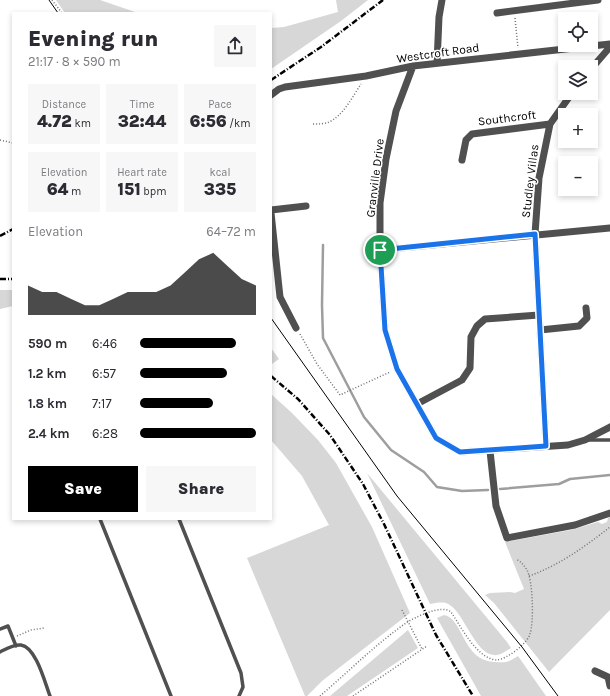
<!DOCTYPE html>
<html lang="en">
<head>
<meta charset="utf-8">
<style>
	body { margin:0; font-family:Karla,sans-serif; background:#f7f7f7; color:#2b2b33; height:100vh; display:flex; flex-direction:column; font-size:15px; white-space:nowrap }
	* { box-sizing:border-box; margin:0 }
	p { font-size:13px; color:#7c7c81 }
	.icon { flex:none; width:22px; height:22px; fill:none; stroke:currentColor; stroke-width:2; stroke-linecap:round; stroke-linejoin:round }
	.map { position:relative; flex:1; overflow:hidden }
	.details { position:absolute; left:12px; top:12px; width:260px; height:508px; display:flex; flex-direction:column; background:#fff; border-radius:0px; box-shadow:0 2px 6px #0003 }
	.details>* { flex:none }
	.fabs { position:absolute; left:558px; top:12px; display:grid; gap:8px }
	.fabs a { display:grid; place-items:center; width:40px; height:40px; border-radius:0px; background:#fff; box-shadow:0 2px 6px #0003; font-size:20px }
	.pin { position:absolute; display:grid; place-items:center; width:34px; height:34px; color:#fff; margin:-17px; border:2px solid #fff; border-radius:50%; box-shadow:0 1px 4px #0007 }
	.round { display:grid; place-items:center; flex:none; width:42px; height:42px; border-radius:0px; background:#f7f7f7 }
	.overview { display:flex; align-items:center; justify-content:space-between; height:68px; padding:0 16px }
	h1 { font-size:22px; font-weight:800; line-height:30px }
	.stats { display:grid; grid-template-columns:repeat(3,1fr); gap:6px; height:68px; padding:4px 16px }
	.stats div { display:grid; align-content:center; border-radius:0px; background:#f7f7f7; text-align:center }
	.stats b { font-size:17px; font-weight:800 }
	.stats small { font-size:11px; font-weight:400 }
	.stats p { font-size:11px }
	.chart { height:112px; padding:8px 16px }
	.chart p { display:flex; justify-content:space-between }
	.chart svg { width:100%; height:72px; margin-top:4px; fill:#000; opacity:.7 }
	.button { display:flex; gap:8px; margin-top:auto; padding:8px 16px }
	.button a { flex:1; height:46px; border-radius:0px; background:#000; color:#fff; font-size:16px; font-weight:800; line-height:46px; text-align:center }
	.button a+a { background:#f7f7f7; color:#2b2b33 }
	ul { padding:0 16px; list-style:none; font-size:13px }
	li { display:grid; grid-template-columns:64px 48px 1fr; align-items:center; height:30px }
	li i { height:10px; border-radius:5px; background:#000 }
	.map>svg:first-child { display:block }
</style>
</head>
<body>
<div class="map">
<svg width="610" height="696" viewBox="0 0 610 696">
	<rect width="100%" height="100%" fill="#fff"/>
	<path fill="#d7d7d7" d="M 56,0 L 100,0 L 138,13 L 65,13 Z
		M 336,0 L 368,0 L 341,21 L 271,69 L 271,28 L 284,27 L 338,12 Z
		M 0,290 L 13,290 L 13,306 L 0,309 Z
		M 271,348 L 279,359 L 272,364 L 271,363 Z
		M 271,394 L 292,413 L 318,440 L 336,463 L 372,527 L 410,613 L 322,681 L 307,696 L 305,696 L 247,558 L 329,525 L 302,476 L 271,440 Z
		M 367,473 L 507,642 L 511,648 C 506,651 500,656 494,655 C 474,654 463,608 446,603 C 441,602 435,603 430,604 Z
		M 610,517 L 610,610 L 549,672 L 494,603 L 485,595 L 490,593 L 510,592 L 515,593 L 524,589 L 505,542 L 571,530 L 598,522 L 602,524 L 607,522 L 608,518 Z
		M 444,615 C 463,618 463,661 494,662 C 506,663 509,662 518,656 L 546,696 L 481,696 L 437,618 Z
		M 408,630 L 418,648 L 347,696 L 330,696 Z"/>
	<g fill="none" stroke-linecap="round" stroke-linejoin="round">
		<path stroke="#9e9e9e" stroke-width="2.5" d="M 323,245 L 322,305 L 323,338 L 364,417 L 391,450 L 424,472 L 437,487 L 462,491 L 488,490
			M 500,489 L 559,484 L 570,479 L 610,475"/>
		<path stroke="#727272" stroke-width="1.5" stroke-dasharray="1 2" stroke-linecap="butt" d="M 52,0 L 62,13
			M 515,18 L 518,48
			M 313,124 C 319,124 324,124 329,122 C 343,116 353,96 361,84
			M 0,140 L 13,143
			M 300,334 L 317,364 L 340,395 L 390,372
			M 529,576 C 558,566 586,546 610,527
			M 402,610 L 422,649
			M 17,636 L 31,630 L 44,628
			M 320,696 C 348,672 376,644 406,623 C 415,617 442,604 451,612 C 461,627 470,645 485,656 C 489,658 493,660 497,660 C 507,659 527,644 530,634 C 534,622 533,581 527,570 C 524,565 521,562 516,559
			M 353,696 L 427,646"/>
		<path stroke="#505050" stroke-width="3.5" d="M 589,440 L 610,440
			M 100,519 L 171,696
			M 179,519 L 241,673 L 243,687 L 239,696
			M 0,629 L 8,626 L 16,646
			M 0,652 C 6,649 14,644 21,645 C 36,647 45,683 50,696"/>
		<path stroke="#505050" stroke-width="7" d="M 497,13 L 598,0
			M 437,63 L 439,17 L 442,0
			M 413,66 L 396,111 L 386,159 L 380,203 L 380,250 L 385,330 L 397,369 L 436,438 L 460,452 L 568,445 L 585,440 L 610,427
			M 591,69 L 610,47
			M 271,95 L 279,89 L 285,87 L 366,76 L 413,66 L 610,44
			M 462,160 L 466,140 L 472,134 L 550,124
			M 271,210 L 306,206
			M 271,213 L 280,297 L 296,328
			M 380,250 L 610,228
			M 540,330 L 579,326 L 587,318 L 586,308
			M 417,404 L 462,380 L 470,368 L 471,337 L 477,326 L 485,319 L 539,315
			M 546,446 L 535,234 L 539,178 L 550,124 L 572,93
			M 490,451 L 496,506 L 507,538 L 575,525 L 610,513
			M 595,671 L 608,677 L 610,686"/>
		<path stroke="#000" stroke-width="1" d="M 49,0 L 58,13
			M 271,318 L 397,496 L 522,647 L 558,696"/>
		<path stroke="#000" stroke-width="2.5" stroke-dasharray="6 2 1 2" stroke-linecap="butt" d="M 271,80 L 321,47 L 383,0
			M 0,236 L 13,229
			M 0,279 L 13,279
			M 271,376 L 298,399 L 330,435 L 363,484 L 384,524 L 436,635 L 473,696"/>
	</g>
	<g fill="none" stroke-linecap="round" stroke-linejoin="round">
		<g stroke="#fff" stroke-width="8">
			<path id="route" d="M 535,234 L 546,446 L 460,452 L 436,438 L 397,369 L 385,330 L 380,250 Z"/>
		</g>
		<use href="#route" stroke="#1a73e8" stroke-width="5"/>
	</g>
	<g text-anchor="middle" stroke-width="3" stroke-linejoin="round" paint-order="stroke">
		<g font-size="12" fill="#000" stroke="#fff">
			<text transform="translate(438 53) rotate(-8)" y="4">Westcroft Road</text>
			<text transform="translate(507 118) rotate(-7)" y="4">Southcroft</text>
			<text transform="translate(375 178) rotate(-83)" y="4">Granville Drive</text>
			<text transform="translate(530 181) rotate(-83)" y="4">Studley Villas</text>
		</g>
	</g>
</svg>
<div class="fabs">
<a><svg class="icon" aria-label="locate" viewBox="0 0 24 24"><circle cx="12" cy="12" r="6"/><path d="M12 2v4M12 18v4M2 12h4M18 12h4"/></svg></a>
<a><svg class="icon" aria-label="layers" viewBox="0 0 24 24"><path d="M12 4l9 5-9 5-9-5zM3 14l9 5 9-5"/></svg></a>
<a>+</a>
<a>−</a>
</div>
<div class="pin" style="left:380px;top:250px;background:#1e9e55"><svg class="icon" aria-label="arrive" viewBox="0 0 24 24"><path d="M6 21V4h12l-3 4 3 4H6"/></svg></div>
<section class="details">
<div class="overview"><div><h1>Evening run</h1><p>21:17 · 8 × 590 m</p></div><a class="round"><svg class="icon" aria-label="share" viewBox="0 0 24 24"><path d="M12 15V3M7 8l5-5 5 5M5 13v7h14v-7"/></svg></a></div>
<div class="stats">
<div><p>Distance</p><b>4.72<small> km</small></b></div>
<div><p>Time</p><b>32:44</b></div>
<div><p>Pace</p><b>6:56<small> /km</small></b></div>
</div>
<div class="stats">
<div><p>Elevation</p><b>64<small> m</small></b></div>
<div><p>Heart rate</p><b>151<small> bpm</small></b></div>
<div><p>kcal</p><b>335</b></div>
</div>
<div class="chart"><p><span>Elevation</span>64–72 m</p>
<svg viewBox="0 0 160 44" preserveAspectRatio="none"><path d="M0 44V26L10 30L20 30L30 34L40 38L50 38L60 34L70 30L80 30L90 30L100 26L110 18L120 10L130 6L140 14L150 22L160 26V44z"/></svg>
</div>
<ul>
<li><b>590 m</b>6:46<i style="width:83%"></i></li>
<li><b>1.2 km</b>6:57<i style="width:75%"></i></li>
<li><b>1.8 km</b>7:17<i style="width:63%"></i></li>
<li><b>2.4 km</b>6:28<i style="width:100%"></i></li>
</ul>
<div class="button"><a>Save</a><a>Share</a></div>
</section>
</div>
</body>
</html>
